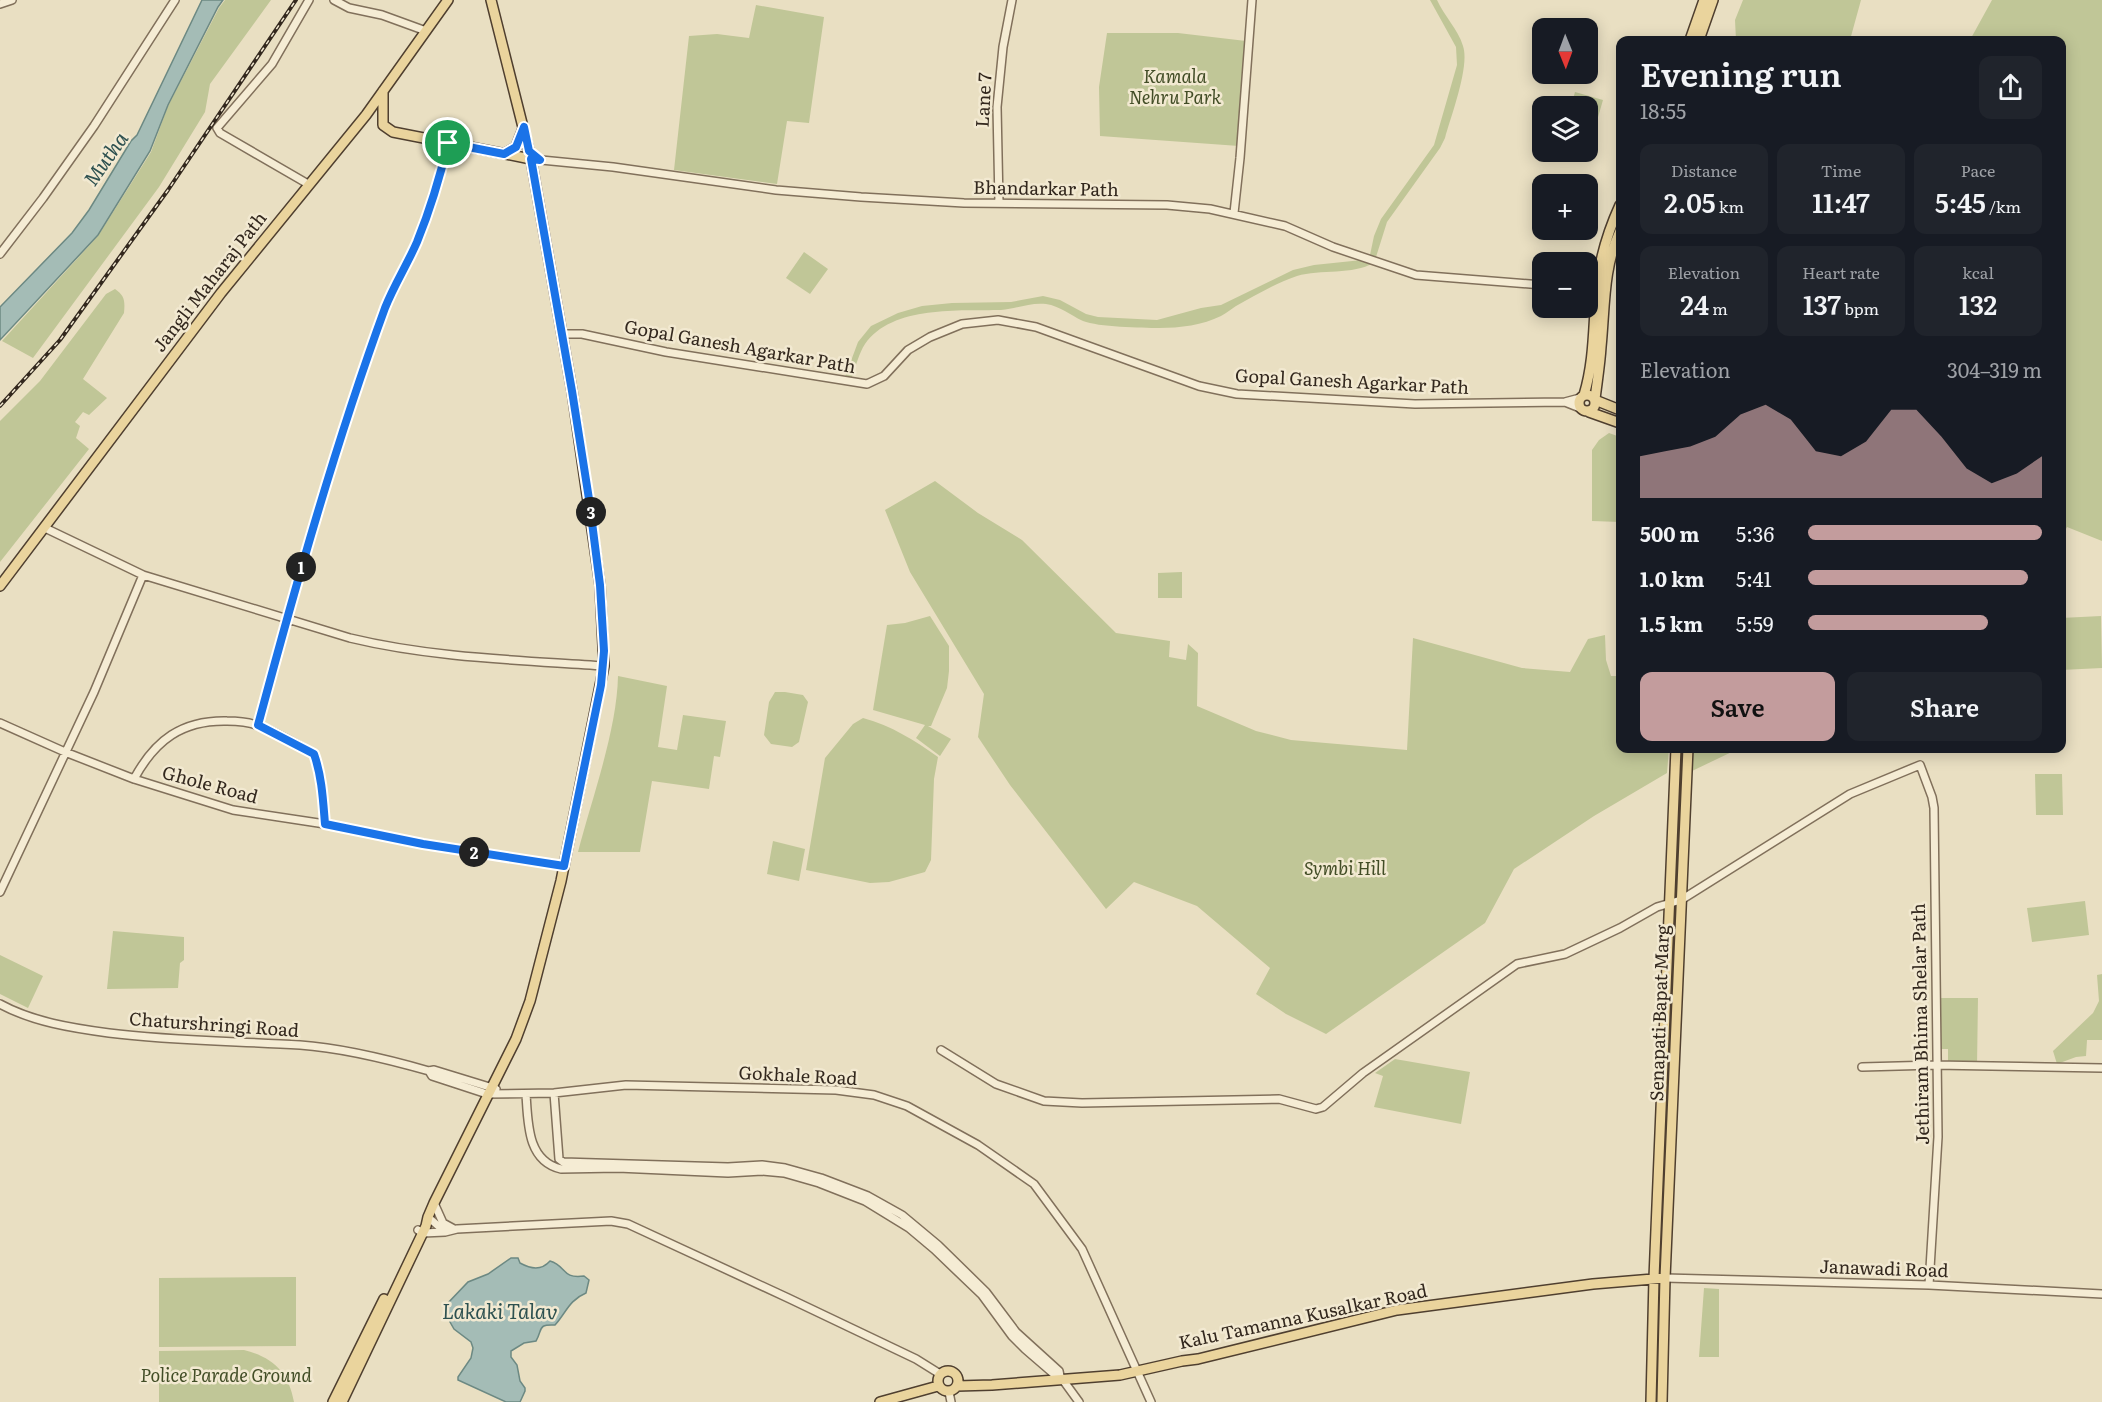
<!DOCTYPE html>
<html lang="en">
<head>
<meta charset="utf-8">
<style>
	body { margin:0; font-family:Literata,serif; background:#20242c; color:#f1f3f6; height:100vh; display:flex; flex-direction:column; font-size:22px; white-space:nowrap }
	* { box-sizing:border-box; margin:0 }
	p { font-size:20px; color:#9ea1a6 }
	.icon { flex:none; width:33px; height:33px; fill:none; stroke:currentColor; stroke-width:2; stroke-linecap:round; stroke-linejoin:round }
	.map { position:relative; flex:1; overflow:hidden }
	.drawer { position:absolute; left:1616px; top:36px; width:450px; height:717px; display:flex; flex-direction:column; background:#171b24; border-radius:12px; box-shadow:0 3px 15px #0003 }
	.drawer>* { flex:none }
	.needle { width:39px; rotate:179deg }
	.fabs { position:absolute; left:1532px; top:18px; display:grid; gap:12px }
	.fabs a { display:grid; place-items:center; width:66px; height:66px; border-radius:12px; background:#171b24; box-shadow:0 3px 15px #0003; font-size:30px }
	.pin { position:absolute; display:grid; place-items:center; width:51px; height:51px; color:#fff; margin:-26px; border:3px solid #fff; border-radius:50%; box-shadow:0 2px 6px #0007 }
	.km { position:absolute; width:30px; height:30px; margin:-15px; border-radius:50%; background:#222; color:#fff; font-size:16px; line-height:30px; text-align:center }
	.round { display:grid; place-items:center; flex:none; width:63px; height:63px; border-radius:12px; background:#20242c }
	.head { display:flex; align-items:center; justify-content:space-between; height:102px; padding:0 24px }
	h1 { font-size:33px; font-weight:600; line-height:45px }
	.figures { display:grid; grid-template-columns:repeat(3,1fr); gap:9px; height:102px; padding:6px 24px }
	.figures div { display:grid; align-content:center; border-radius:12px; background:#20242c; text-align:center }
	.figures b { font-size:26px; font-weight:600 }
	.figures small { font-size:16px; font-weight:400 }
	.figures p { font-size:16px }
	.chart { height:168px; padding:12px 24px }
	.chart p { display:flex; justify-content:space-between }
	.chart svg { width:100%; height:108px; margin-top:6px; fill:#c39c9d; opacity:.7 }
	.action { display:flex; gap:12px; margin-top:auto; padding:12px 24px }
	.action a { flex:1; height:69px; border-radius:12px; background:#c39c9d; color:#111; font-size:24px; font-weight:600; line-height:69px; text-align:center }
	.action a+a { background:#20242c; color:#f1f3f6 }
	ul { padding:0 24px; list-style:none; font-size:20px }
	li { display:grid; grid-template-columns:96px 72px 1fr; align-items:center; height:45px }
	li i { height:15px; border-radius:8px; background:#c39c9d }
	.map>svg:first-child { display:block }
</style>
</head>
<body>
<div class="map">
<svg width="2102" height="1402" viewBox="0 0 2102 1402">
	<rect width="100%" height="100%" fill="#e9dfc2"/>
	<path fill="#c0c697" d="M 225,0 L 271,0 L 210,84 L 205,112 L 159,187 L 33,358 L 2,341 L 98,236 L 151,152 L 168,106 L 219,8 Z
		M 1430,0 L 1437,0 C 1444,16 1458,29 1463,46 C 1470,66 1451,116 1445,138 L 1440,148 L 1387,222 L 1376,257 L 1370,255 L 1374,236 L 1381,219 L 1434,145 L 1457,65 L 1456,47 Z
		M 1743,0 L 1861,0 L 1850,40 L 1736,40 L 1735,20 Z
		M 1992,0 L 2102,0 L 2102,541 L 2067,527 L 2061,538 L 2061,40 L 1970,40 Z
		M 756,5 L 824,17 L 809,123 L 787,121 L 777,184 L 674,170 L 689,36 L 717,34 L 749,38 Z
		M 1107,33 L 1178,33 L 1246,41 L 1239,146 L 1100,136 L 1099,87 Z
		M 1575,92 L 1603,100 L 1596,124 L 1587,121 L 1587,106 L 1571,106 Z
		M 804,252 L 828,269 L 810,294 L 786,278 Z
		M 1362,260 L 1373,263 C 1354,275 1320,269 1297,276 C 1276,283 1256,295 1236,306 C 1231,309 1227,313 1221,316 C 1203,325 1180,328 1159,328 C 1142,328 1098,327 1083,321 C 1070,315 1060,306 1046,304 C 1031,302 1016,309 1001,310 C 961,311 892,305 865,344 C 859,353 856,366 852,377 L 845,377 L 858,342 L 871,326 L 898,313 L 922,306 L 952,303 L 1011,302 L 1043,296 L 1060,300 L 1086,314 L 1098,317 L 1157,320 L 1201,308 L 1221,305 L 1293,270 L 1314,265 Z
		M 115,289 C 125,296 125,301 124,313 L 83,379 L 107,398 L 89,415 L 83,412 L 75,422 L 80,426 L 76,438 L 89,449 L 0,562 L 0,421 L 40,381 L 106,294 Z
		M 1609,433 L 1620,437 L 1620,522 L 1592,521 L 1592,450 L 1599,440 Z
		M 935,481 L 978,513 L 1022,540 L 1116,633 L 1170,641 L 1169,657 L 1186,660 L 1188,644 L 1198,653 L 1197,706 L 1256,731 L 1291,740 L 1407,750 L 1413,638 L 1522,668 L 1570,672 L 1588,639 L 1605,635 L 1606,660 L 1611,676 L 1620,676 L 1620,748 L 1669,749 L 1667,773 L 1594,816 L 1514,869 L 1485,923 L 1326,1034 L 1286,1014 L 1256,994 L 1270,968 L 1197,906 L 1134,882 L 1106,909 L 1010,785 L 978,737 L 984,694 L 910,572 L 885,510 Z
		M 1182,572 L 1182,598 L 1158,598 L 1158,573 Z
		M 930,616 L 949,646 L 949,671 L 947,688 L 931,726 L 928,726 L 951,739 L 940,756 L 916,738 L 925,725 L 873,710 L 887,625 L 905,623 Z
		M 2101,616 L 2102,668 L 2061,670 L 2061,618 Z
		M 618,676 L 667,686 L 658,747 L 677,750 L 683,715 L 726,721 L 720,757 L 714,756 L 709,789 L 652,781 L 640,852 L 578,852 C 592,798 617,730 618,676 Z
		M 775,692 L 785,692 L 803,695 L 808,702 L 799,742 L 792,747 L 771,744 L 764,735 L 769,702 Z
		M 863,718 C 892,726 914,740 938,757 L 934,779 L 931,860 L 925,872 L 889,882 L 870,883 L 806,870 L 825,758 L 853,724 Z
		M 1693,749 L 1693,748 L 1738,749 L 1692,771 Z
		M 2035,774 L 2062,774 L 2063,815 L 2036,815 Z
		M 773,841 L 805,849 L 799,881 L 767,874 Z
		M 2085,901 L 2089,935 L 2032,942 L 2027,908 Z
		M 113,931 L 184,937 L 184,960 L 180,963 L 178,988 L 107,989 Z
		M 0,955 L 43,976 L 28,1008 L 0,994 Z
		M 2102,974 L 2102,1040 L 2087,1040 L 2086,1056 L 2076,1057 L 2057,1064 L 2053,1051 L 2093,1013 L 2099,1001 L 2097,975 Z
		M 1938,998 L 1978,998 L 1977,1066 L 1948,1065 L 1948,1049 L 1937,1049 Z
		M 1395,1059 L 1470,1072 L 1461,1124 L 1374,1107 L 1383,1076 L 1375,1073 Z
		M 296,1277 L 296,1346 L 159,1347 L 159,1278 Z
		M 1704,1288 L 1719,1289 L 1719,1357 L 1699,1357 Z
		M 244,1350 C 273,1357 289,1373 294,1402 L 159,1402 L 159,1351 Z"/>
	<path fill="#a4bcb6" stroke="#6c8983" stroke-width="1.5" d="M 202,0 L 223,0 L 218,7 L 168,105 L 150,151 L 98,235 L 0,340 L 0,307 L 72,233 L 89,210 L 131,141 L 137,135 Z
		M 511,1258 L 518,1258 L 520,1263 C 531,1269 541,1271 550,1261 C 567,1266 561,1279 584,1276 L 589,1280 L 586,1293 C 569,1300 566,1313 555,1325 C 537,1324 543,1329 536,1341 L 524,1343 L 511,1351 L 511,1357 L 517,1365 L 520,1381 L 525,1388 L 525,1391 L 520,1402 L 506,1402 L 458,1380 L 458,1377 L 471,1358 L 473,1348 L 471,1342 L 454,1329 L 450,1322 L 446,1310 L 448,1303 L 468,1282 L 488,1274 Z"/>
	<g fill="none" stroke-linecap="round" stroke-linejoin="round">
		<g stroke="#81705b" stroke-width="10">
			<path id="minor" d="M 334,0 L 349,8 L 382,15 L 426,31
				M 0,4 L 12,0
				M 531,159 L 613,167 L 776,190 L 861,197 L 964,203 L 1167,205 L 1210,209 L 1285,226 L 1333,247 L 1416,275 L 1542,285
				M 308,184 L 220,133 L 217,128 L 272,64 L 309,0
				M 999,203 L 997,107 L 1003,47 L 1012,0
				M 1234,213 L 1240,158 L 1252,0
				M 0,254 L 43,198 L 94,126 L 175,0
				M 562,334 L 582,334 L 666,352 L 867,384 L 884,376 L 908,350 L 930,337 L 962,324 L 998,320 L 1036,327 L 1199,386 L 1237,394 L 1415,404 L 1565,402 L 1580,398
				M 1565,402 L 1580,408
				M 45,528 L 143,575 L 350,638 C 433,658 519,660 604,666
				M 0,723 L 65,752 L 134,779 L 233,810 L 325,824 L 423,844 L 564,866
				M 258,725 C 295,584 335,445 385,308 C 394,285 407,265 417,242 C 430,210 440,177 448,143
				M 134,779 C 155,740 182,720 227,721 C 238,721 249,722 259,726 C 278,733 296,744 314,754 C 322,777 323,800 325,824
				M 0,892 L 94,692 L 143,575
				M 0,1004 C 33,1022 72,1028 109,1033 C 172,1041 236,1041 300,1045 C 343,1048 387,1059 429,1071 L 434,1070 L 496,1089
				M 941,1050 L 996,1084 L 1044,1101 L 1082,1103 L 1279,1099 L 1316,1109 L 1323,1107 L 1363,1073 L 1517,964 L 1565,954 L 1620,928 L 1657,907 L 1681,900 L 1850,794 L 1920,765 L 1932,797 L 1934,808 L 1938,1137 L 1929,1285
				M 1862,1067 L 1935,1065 L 2102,1068
				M 429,1071 L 432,1076 L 487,1094 L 554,1093 L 626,1085 L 836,1090 L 874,1095 L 907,1106 L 978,1145 L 1034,1184 L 1082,1249 L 1151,1402
				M 554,1093 L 559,1159 L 563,1162 L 728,1167 L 762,1165 L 785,1168 L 821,1178 L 868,1196 L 902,1215 L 938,1245 L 986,1292 L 1016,1332 L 1059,1371 L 1060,1376
				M 526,1094 C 528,1123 527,1161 561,1169 L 618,1168 L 728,1173 L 762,1171 L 784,1173 L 819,1183 L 865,1201 L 909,1228 L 934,1249 L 982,1295 L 1012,1336 L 1025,1349 L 1054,1374 L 1060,1376
				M 434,1203 L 443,1223 L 454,1229
				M 428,1217 L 445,1232 L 457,1229 L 611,1221 L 628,1224 L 788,1298 L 916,1359 L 940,1374
				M 418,1230 L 423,1233 L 445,1232
				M 1665,1278 L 1929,1285 L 2102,1294
				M 1063,1380 L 1079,1402
				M 949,1392 L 951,1402"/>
		</g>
		<g stroke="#4f3f2f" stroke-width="12">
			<path id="major" d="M 1690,40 L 1704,0
				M 1699,40 L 1713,0
				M 383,91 L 383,125 L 393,132 L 531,159
				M 504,154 L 516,147 L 523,129
				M1579 403a8 8 0 1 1 16 0a8 8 0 1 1-16 0Z
				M 1584,395 C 1595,359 1593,323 1597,285 C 1600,259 1609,229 1620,205
				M 1595,399 C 1597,382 1600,364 1601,347 C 1605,307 1603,268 1620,231
				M 1595,400 L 1620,410
				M 1589,412 L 1620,423
				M 0,586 L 221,293 L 366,115 L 448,0
				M938 1381a10 10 0 1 1 20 0a10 10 0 1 1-20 0Z
				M 957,1386 L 992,1385 L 1120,1375 L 1182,1361 L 1198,1359 L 1397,1310 L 1593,1284 L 1665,1278
				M 333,1402 L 384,1299
				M 342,1402 L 426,1226 L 428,1217 L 434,1203 L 516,1039 L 530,1001 L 561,881 L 604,666 L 600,585 L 572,391 L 531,159 L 491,0
				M 880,1402 L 938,1386
				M 1651,1402 L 1654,1278 L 1676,748
				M 1662,1402 L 1665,1278 L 1688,748"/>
		</g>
		<use href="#minor" stroke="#f5ecd4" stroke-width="7"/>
		<use href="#major" stroke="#ead49d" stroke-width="9"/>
		<g stroke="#33281e" stroke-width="4">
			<path id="rail" d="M 0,406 L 60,340 L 168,190 L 296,0"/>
		</g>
		<use href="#rail" stroke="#f2e9d1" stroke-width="1.5" stroke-dasharray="4.5" stroke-linecap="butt"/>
	</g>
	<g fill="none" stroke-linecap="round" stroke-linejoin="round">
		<g stroke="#fff" stroke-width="12">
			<path id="route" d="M 524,127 L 529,151 L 540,160 L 531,159 L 572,391 L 589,499 L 600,585 L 604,651 L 601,685 L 564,866 L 423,844 L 325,824 C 323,800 322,777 314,754 L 258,725 C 296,584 335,445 385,308 C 394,285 407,265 417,242 C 430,210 440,177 448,143 L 504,154 L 516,147 Z"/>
		</g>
		<use href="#route" stroke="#1a73e8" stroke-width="8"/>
	</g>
	<g text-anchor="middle" stroke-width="5" stroke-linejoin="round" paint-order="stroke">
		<g font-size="18" font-style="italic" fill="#424d26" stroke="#f2e9d1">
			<text x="1175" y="83">Kamala<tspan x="1175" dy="21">Nehru Park</tspan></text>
			<text x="1345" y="875">Symbi Hill</text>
			<text x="226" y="1382">Police Parade Ground</text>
		</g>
		<g font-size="18" fill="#33281e" stroke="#f2e9d1">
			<text transform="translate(984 100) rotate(-87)" y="6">Lane 7</text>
			<text transform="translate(1046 189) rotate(1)" y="6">Bhandarkar Path</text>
			<text transform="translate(210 282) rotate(-52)" y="6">Jangli Maharaj Path</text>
			<text transform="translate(740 347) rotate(10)" y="6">Gopal Ganesh Agarkar Path</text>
			<text transform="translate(1352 382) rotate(3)" y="6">Gopal Ganesh Agarkar Path</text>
			<text transform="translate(210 785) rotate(15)" y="6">Ghole Road</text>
			<text transform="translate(1660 1013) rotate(-88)" y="6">Senapati Bapat Marg</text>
			<text transform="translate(1921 1024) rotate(-91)" y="6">Jethiram Bhima Shelar Path</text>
			<text transform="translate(214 1025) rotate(4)" y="6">Chaturshringi Road</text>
			<text transform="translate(798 1076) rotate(3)" y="6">Gokhale Road</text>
			<text transform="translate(1884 1269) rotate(2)" y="6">Janawadi Road</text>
			<text transform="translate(1303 1317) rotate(-12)" y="6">Kalu Tamanna Kusalkar Road</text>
		</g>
		<g font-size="20" font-style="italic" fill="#2e5150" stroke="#f2e9d1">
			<text transform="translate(106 159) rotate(-55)" y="7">Mutha</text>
			<text x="500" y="1319">Lakaki Talav</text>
		</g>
	</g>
</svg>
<div class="fabs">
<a><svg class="needle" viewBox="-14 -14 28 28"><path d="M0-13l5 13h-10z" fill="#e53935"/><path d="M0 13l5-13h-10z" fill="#9ea1a6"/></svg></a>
<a><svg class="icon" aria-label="layers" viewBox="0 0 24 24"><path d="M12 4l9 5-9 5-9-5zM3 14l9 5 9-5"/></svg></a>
<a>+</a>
<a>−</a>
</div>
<div class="pin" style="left:448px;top:143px;background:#1e9e55"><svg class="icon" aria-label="arrive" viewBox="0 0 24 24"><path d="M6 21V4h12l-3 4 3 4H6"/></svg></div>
<b class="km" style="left:301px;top:567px">1</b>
<b class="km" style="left:474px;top:852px">2</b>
<b class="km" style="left:591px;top:512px">3</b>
<section class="drawer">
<div class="head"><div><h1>Evening run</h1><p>18:55</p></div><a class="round"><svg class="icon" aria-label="share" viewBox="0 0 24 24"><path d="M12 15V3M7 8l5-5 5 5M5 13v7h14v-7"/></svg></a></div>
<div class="figures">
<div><p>Distance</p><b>2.05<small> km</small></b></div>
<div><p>Time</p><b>11:47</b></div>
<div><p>Pace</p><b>5:45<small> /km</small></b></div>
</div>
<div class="figures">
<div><p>Elevation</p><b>24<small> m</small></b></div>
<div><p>Heart rate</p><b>137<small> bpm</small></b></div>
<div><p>kcal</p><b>132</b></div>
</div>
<div class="chart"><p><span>Elevation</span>304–319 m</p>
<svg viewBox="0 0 160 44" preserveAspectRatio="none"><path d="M0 44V27L10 25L20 23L30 19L40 10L50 6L60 12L70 25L80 27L90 21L100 8L110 8L120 19L130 32L140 38L150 34L160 27V44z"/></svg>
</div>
<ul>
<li><b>500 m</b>5:36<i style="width:100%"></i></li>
<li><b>1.0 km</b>5:41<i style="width:94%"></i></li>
<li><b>1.5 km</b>5:59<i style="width:77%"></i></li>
</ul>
<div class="action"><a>Save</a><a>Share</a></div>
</section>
</div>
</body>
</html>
